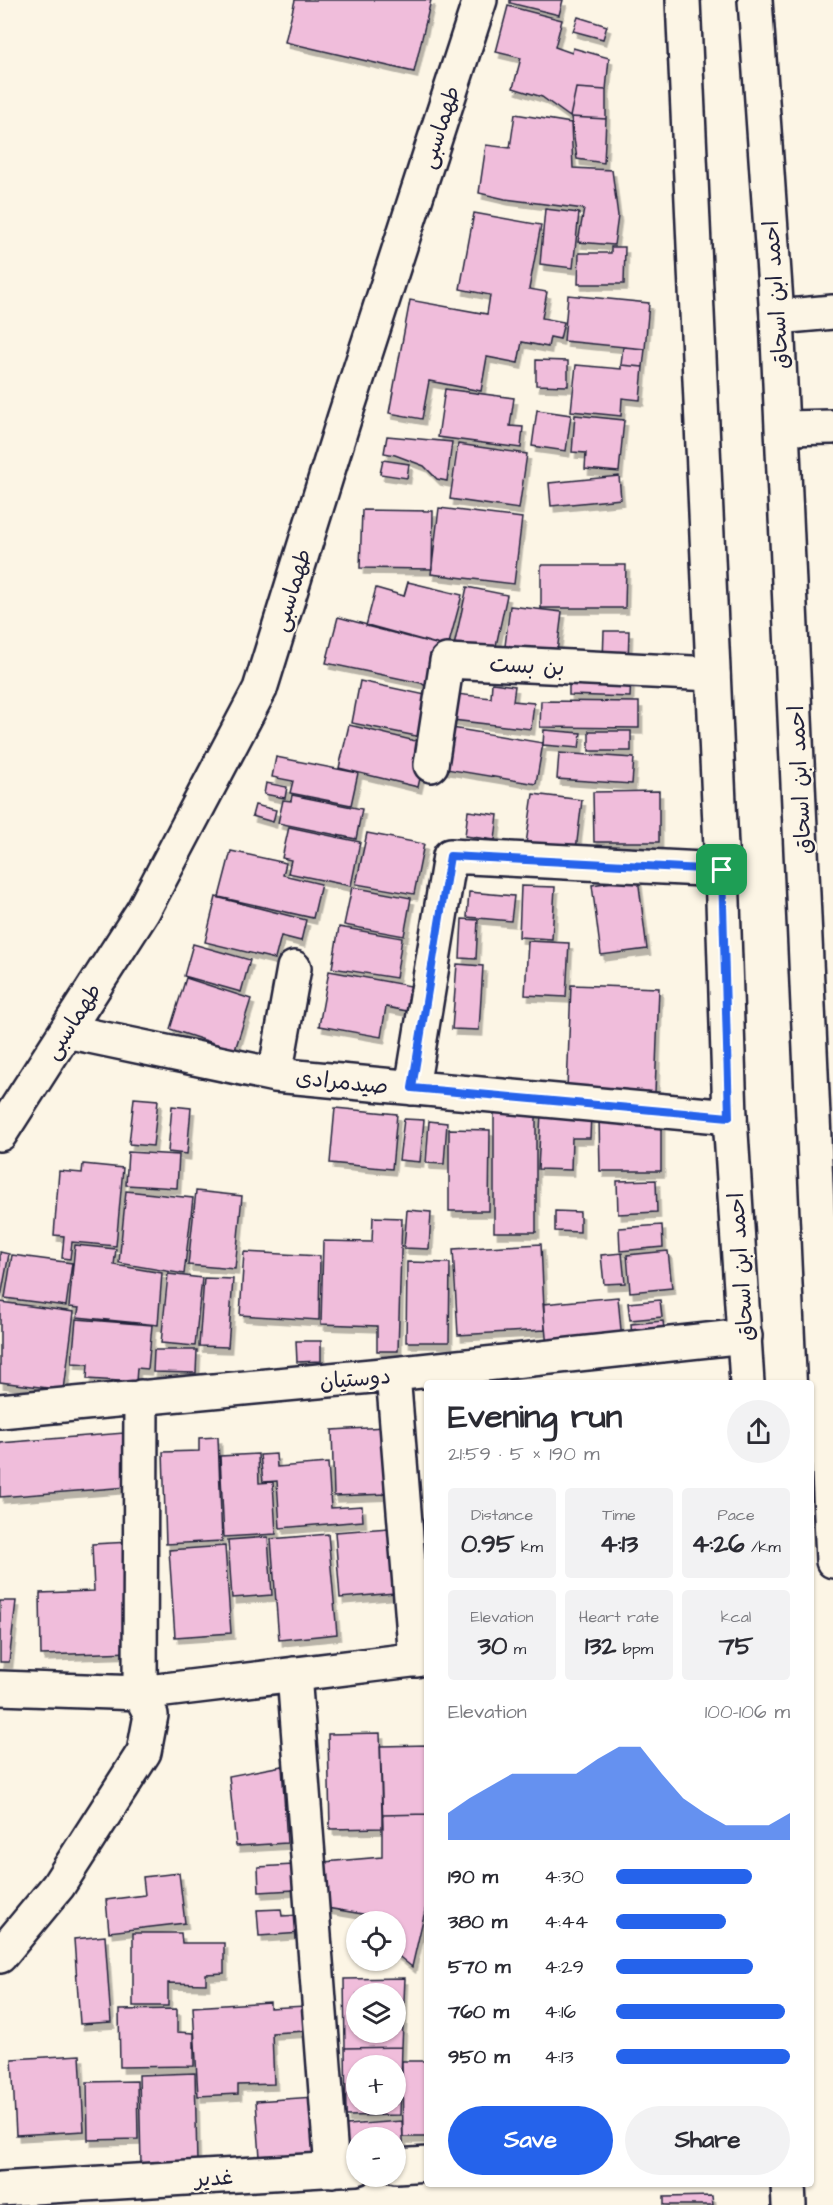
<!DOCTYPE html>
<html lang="en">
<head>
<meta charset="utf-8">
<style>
	body { margin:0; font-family:"Architects Daughter","Playpen Sans Arabic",sans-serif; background:#f2f2f3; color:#2b2b33; height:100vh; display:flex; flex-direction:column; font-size:22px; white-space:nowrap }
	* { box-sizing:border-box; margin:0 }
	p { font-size:20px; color:#7c7c81 }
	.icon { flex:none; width:33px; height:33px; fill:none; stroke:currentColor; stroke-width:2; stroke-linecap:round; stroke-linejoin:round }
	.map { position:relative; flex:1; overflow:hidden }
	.details { position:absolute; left:424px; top:1380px; width:390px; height:807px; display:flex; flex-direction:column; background:#fff; border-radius:6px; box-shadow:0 2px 4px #0004 }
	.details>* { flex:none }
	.buttons { position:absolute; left:346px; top:1911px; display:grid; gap:12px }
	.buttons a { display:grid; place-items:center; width:60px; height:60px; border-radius:50%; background:#fff; box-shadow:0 2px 4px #0004; font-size:30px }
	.pin { position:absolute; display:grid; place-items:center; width:51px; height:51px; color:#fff; margin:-26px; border-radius:12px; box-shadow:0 3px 9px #0006 }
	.round { display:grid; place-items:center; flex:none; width:63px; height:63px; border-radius:32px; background:#f2f2f3 }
	.summary { display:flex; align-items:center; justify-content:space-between; height:102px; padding:0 24px }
	h1 { font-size:33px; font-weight:800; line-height:45px }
	.stats { display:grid; grid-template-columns:repeat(3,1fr); gap:9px; height:102px; padding:6px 24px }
	.stats div { display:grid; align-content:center; border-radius:6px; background:#f2f2f3; text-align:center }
	.stats b { font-size:26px; font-weight:800 }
	.stats small { font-size:16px; font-weight:400 }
	.stats p { font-size:16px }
	.chart { height:168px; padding:12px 24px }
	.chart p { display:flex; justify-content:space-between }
	.chart svg { width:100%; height:108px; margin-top:6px; fill:#2563eb; opacity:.7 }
	.button { display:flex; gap:12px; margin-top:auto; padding:12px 24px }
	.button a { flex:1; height:69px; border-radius:36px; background:#2563eb; color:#fff; font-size:24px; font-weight:800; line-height:69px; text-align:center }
	.button a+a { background:#f2f2f3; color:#2b2b33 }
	ul { padding:0 24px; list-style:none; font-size:20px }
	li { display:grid; grid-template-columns:96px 72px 1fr; align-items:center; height:45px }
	li i { height:15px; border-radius:8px; background:#2563eb }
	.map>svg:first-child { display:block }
</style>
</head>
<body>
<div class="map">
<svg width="833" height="2205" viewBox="0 0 833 2205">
	<defs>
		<filter id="shadow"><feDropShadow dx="3.5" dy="6" stdDeviation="0" flood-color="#0004"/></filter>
	</defs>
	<rect width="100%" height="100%" fill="#fcf5e5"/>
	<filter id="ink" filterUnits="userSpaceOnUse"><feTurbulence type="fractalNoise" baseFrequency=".0167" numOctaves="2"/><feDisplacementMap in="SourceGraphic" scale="12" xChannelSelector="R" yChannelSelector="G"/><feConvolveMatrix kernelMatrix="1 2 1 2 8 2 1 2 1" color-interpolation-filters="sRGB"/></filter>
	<g filter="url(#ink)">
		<path fill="#f0bddb" stroke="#22223b" stroke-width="1.5" fill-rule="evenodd" filter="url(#shadow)" d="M 295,0 L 431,0 L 414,72 L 285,42 Z
			M 510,0 L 563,0 L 559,15 L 510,3 Z
			M 508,6 L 562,20 L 555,47 L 572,53 L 573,48 L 609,58 L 606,90 L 576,88 L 570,117 L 542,97 L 513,88 L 521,58 L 496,52 Z
			M 578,17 L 607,26 L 603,39 L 573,31 Z
			M 576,88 L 606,90 L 606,119 L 570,117 Z
			M 515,114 L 571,123 L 573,168 L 612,170 L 618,216 L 614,245 L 578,242 L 584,209 L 505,199 L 479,193 L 486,145 L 510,148 Z
			M 571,117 L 606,119 L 604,163 L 577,159 Z
			M 545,209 L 579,213 L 573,268 L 540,264 Z
			M 474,213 L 541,225 L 529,289 L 547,292 L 542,318 L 564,322 L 560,339 L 550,337 L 548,347 L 522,342 L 518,363 L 487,357 L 481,391 L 429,381 L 422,419 L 389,413 L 410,300 L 487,314 L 490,295 L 460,289 Z
			M 611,247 L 625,247 L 624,284 L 578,284 L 579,253 L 611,253 Z
			M 568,295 L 649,303 L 645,349 L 564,341 Z
			M 623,347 L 645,349 L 643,367 L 621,365 Z
			M 536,360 L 568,361 L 568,386 L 536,385 Z
			M 576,365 L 621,369 L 621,365 L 643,367 L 640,400 L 622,398 L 621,416 L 571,411 Z
			M 445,389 L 514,398 L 510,426 L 523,427 L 521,448 L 438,437 Z
			M 537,410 L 571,415 L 566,451 L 532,446 Z
			M 575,415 L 624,420 L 619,472 L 585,469 L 586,453 L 572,452 Z
			M 387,436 L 452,442 L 447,481 L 437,479 L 424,466 L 395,455 L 384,453 Z
			M 458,444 L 527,454 L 519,509 L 450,499 Z
			M 383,460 L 409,464 L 407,478 L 380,474 Z
			M 619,476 L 621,499 L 551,506 L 549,483 Z
			M 439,508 L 522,518 L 514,584 L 431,574 Z
			M 362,510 L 433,511 L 432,569 L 360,568 Z
			M 541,565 L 626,565 L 625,608 L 541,608 Z
			M 408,582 L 462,595 L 448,647 L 366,626 L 376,588 L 404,596 Z
			M 467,587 L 507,595 L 494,655 L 454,646 Z
			M 510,606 L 562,612 L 556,660 L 504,654 Z
			M 338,617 L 448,647 L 435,693 L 421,683 L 326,663 Z
			M 604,631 L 629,631 L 628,663 L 603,662 Z
			M 569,676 L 631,677 L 630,697 L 569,695 Z
			M 360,681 L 435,697 L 426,738 L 352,723 Z
			M 492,683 L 515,686 L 513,701 L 534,703 L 531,729 L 444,719 L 448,693 L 491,698 Z
			M 541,701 L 639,702 L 639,728 L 540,727 Z
			M 349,725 L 428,744 L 418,787 L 339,768 Z
			M 446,727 L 543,743 L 536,784 L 440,768 Z
			M 544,730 L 581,733 L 579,748 L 543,745 Z
			M 589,731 L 631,731 L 631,751 L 589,751 Z
			M 559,753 L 634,758 L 632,784 L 557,779 Z
			M 276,757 L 358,773 L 351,805 L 290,793 L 293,781 L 272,777 Z
			M 266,783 L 287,787 L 285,798 L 264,794 Z
			M 659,791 L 659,842 L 594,842 L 593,792 Z
			M 533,794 L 582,800 L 576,850 L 526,844 Z
			M 292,795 L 362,809 L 356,839 L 278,823 L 283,800 L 291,801 Z
			M 255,805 L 276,810 L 273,822 L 252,816 Z
			M 468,811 L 498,815 L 495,840 L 465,836 Z
			M 289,827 L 360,842 L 351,886 L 288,873 L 291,860 L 282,858 Z
			M 367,833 L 424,844 L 414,894 L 356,884 Z
			M 231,851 L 286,863 L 283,875 L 321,884 L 313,918 L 219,897 Z
			M 638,878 L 647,949 L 601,955 L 592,885 Z
			M 521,886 L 555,887 L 552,939 L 519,937 Z
			M 352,887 L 411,898 L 404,936 L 344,925 Z
			M 469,892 L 514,896 L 511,921 L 467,917 Z
			M 216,897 L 306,920 L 301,941 L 281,936 L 275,959 L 205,942 Z
			M 462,919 L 478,920 L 476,959 L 460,958 Z
			M 339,927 L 402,938 L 396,978 L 332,968 Z
			M 528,941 L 569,943 L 566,997 L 525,995 Z
			M 193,944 L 250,960 L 241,992 L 184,976 Z
			M 457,964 L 483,966 L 479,1030 L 452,1029 Z
			M 329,971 L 411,986 L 407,1011 L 386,1007 L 381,1037 L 319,1026 Z
			M 186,978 L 251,999 L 235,1050 L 170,1029 Z
			M 571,985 L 659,988 L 655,1093 L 567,1089 Z
			M 134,1098 L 158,1100 L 153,1146 L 129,1144 Z
			M 172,1106 L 191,1108 L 187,1154 L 168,1152 Z
			M 335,1108 L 397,1114 L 392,1169 L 330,1163 Z
			M 494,1108 L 536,1108 L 536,1232 L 494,1232 Z
			M 541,1112 L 591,1113 L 590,1138 L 572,1138 L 571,1170 L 538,1169 Z
			M 661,1116 L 661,1171 L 600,1171 L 599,1117 Z
			M 404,1119 L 424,1120 L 420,1162 L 399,1160 Z
			M 429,1121 L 447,1123 L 444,1164 L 426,1163 Z
			M 449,1129 L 490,1130 L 489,1211 L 449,1211 Z
			M 128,1152 L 179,1155 L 177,1188 L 126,1185 Z
			M 83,1164 L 123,1168 L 116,1246 L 72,1242 L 70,1259 L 62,1258 L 64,1236 L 54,1235 L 59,1171 L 82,1173 Z
			M 656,1180 L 657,1212 L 618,1214 L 617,1181 Z
			M 126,1191 L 193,1198 L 184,1274 L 119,1263 Z
			M 196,1191 L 242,1196 L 235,1269 L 188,1265 Z
			M 407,1210 L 431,1212 L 429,1249 L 404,1248 Z
			M 555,1211 L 580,1212 L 580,1232 L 555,1231 Z
			M 373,1217 L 402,1218 L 398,1351 L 377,1351 L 377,1326 L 321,1324 L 323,1241 L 372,1242 Z
			M 662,1225 L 663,1247 L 620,1251 L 619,1228 Z
			M 541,1244 L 545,1330 L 458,1335 L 453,1249 Z
			M 75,1245 L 116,1249 L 114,1265 L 162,1273 L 158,1325 L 77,1317 L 79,1308 L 69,1307 Z
			M 668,1251 L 672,1288 L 630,1292 L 627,1255 Z
			M 0,1252 L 9,1254 L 1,1297 L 0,1297 Z
			M 244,1252 L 320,1256 L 319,1320 L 240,1315 Z
			M 622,1253 L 625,1283 L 604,1284 L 601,1255 Z
			M 12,1255 L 72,1263 L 66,1306 L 5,1298 Z
			M 407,1262 L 450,1263 L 449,1342 L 406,1342 Z
			M 168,1274 L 202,1278 L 195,1346 L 161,1343 Z
			M 204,1278 L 233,1279 L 228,1347 L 199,1346 Z
			M 618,1297 L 622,1341 L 547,1348 L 543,1304 Z
			M 660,1300 L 662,1317 L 630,1320 L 628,1303 Z
			M 0,1302 L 74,1312 L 64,1390 L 0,1382 Z
			M 76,1319 L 152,1325 L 148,1369 L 137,1368 L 136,1382 L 87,1379 L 88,1364 L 72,1363 Z
			M 663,1321 L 665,1336 L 632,1340 L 631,1324 Z
			M 296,1341 L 321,1341 L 321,1361 L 297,1362 Z
			M 154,1350 L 197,1350 L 196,1373 L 153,1372 Z
			M 385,1427 L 388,1494 L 334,1496 L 332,1430 Z
			M 124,1433 L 128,1487 L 0,1497 L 0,1443 Z
			M 218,1437 L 222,1541 L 166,1544 L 163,1452 L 199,1451 L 199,1438 Z
			M 258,1454 L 259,1483 L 273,1482 L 276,1534 L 224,1537 L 220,1456 Z
			M 276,1454 L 277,1467 L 328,1463 L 331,1508 L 362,1506 L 363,1521 L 280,1528 L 277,1481 L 263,1482 L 260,1455 Z
			M 389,1528 L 394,1593 L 340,1598 L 335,1532 Z
			M 328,1534 L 337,1634 L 279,1640 L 271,1539 Z
			M 268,1537 L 272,1595 L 232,1598 L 228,1540 Z
			M 131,1542 L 133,1652 L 41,1655 L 40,1593 L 94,1591 L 92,1544 Z
			M 225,1546 L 231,1633 L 175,1637 L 169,1550 Z
			M 0,1601 L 16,1601 L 9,1662 L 0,1662 Z
			M 380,1733 L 383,1828 L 330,1829 L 328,1734 Z
			M 428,1745 L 428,1814 L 382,1815 L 380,1746 Z
			M 282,1766 L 287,1843 L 236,1846 L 229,1776 Z
			M 428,1814 L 428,1898 L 412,1967 L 396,1954 L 396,1922 L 376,1922 L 374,1916 L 327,1908 L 324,1862 L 382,1857 L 382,1815 Z
			M 293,1865 L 294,1890 L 259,1892 L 258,1867 Z
			M 179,1873 L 185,1923 L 109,1932 L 106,1900 L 145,1895 L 143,1877 Z
			M 281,1909 L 282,1916 L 300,1915 L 301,1933 L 259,1936 L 257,1910 Z
			M 133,1933 L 181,1933 L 182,1943 L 224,1943 L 224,1973 L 206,1974 L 206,1984 L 168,1983 L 168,2006 L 133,2006 Z
			M 105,1936 L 111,2022 L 80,2024 L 74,1939 Z
			M 405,1978 L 402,2047 L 345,2048 L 344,1979 ZM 357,1994 L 396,1994 L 396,2032 L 357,2032 Z
			M 270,2002 L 270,2008 L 305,2006 L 306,2031 L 272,2033 L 274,2084 L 238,2085 L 238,2094 L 198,2096 L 193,2007 Z
			M 177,2009 L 177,2032 L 194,2033 L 194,2066 L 120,2067 L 119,2010 Z
			M 402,2047 L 400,2115 L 346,2116 L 345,2048 ZM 357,2066 L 396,2066 L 396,2104 L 357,2104 Z
			M 80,2055 L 84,2131 L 16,2135 L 12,2059 Z
			M 402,2061 L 428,2061 L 428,2137 L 403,2137 Z
			M 195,2073 L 197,2163 L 141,2165 L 139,2075 Z
			M 137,2081 L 138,2139 L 88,2140 L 87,2082 Z
			M 314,2097 L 317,2153 L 260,2157 L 256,2101 Z
			M 402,2121 L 404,2158 L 396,2159 L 396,2138 L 357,2138 L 357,2161 L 349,2162 L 346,2125 Z
			M 712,2196 L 713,2205 L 664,2205 L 664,2197 Z"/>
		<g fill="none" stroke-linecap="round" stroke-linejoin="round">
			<g stroke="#22223b" stroke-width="38">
				<path id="minor" d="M 777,317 L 833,312
					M 783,428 L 833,427
					M 431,765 L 447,661 L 713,674
					M 66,1031 L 275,1075 L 730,1117
					M 275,1075 L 294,968
					M 412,1088 L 450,856 L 722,870
					M 0,1134 L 143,911 L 260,689 L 344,419 L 480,0
					M 393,1374 L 416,1660
					M 141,1397 L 140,1693 L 428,1658
					M 0,1411 L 393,1374 L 745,1336
					M 294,1674 L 332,2170
					M 0,1688 L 140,1693 L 151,1715 L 144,1752 L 58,1886 L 0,1956
					M 396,2166 L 428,2164
					M 0,2189 L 357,2168"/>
			</g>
			<g stroke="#22223b" stroke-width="38">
				<path id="major" d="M 683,0 L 722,870 L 730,1117 L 747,1383
					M 755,0 L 777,317 L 833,1561
					M 788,2184 L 789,2205"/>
			</g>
			<use href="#minor" stroke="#fcf5e5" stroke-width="33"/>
			<use href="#major" stroke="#fcf5e5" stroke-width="33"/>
		</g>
	</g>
	<g fill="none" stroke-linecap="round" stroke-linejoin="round" filter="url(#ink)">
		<g stroke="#fff" stroke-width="12">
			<path id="route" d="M 450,856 L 722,870 L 729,1117 L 412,1088 Z"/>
		</g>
		<use href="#route" stroke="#2563eb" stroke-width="8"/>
	</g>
	<g text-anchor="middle" stroke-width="4.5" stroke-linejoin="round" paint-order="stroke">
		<g font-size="22" fill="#22223b" stroke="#fcf5e5">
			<text transform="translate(439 127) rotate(-72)" y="8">طهماسبی</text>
			<text transform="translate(775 295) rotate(-94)" y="8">احمد ابن اسحاق</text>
			<text transform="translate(291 590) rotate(-73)" y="8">طهماسبی</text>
			<text transform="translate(527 665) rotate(3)" y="8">بن بست</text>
			<text transform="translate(799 780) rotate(-93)" y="8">احمد ابن اسحاق</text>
			<text transform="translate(72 1021) rotate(-57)" y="8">طهماسبی</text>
			<text transform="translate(342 1081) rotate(6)" y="8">صیدمرادی</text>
			<text transform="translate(740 1267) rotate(-94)" y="8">احمد ابن اسحاق</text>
			<text transform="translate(355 1378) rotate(-5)" y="8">دوستیان</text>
			<text transform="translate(214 2177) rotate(-3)" y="8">غدیر</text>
		</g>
	</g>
</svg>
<div class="buttons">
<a><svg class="icon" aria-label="locate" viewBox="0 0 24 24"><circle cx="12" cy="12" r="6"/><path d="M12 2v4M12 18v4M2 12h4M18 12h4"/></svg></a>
<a><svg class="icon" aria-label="layers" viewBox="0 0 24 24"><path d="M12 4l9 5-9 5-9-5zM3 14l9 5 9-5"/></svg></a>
<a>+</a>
<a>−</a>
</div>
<div class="pin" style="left:722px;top:870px;background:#1e9e55"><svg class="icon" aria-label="arrive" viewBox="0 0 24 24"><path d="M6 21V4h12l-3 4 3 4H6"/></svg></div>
<section class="details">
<div class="summary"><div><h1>Evening run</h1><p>21:59 · 5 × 190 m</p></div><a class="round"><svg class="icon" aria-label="share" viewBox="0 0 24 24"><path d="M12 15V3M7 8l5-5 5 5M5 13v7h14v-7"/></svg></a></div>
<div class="stats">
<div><p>Distance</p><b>0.95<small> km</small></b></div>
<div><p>Time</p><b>4:13</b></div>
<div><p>Pace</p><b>4:26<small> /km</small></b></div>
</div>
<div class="stats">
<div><p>Elevation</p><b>30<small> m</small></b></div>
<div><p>Heart rate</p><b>132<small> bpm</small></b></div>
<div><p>kcal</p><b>75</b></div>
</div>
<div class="chart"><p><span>Elevation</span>100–106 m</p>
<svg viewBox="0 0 160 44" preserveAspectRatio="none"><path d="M0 44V33L10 27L20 22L30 17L40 17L50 17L60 17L70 11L80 6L90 6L100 17L110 27L120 33L130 38L140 38L150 38L160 33V44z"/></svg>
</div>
<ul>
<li><b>190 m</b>4:30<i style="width:78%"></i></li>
<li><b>380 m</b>4:44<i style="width:63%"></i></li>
<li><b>570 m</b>4:29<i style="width:79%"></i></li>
<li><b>760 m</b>4:16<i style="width:97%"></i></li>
<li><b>950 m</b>4:13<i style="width:100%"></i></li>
</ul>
<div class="button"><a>Save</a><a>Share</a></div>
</section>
</div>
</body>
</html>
